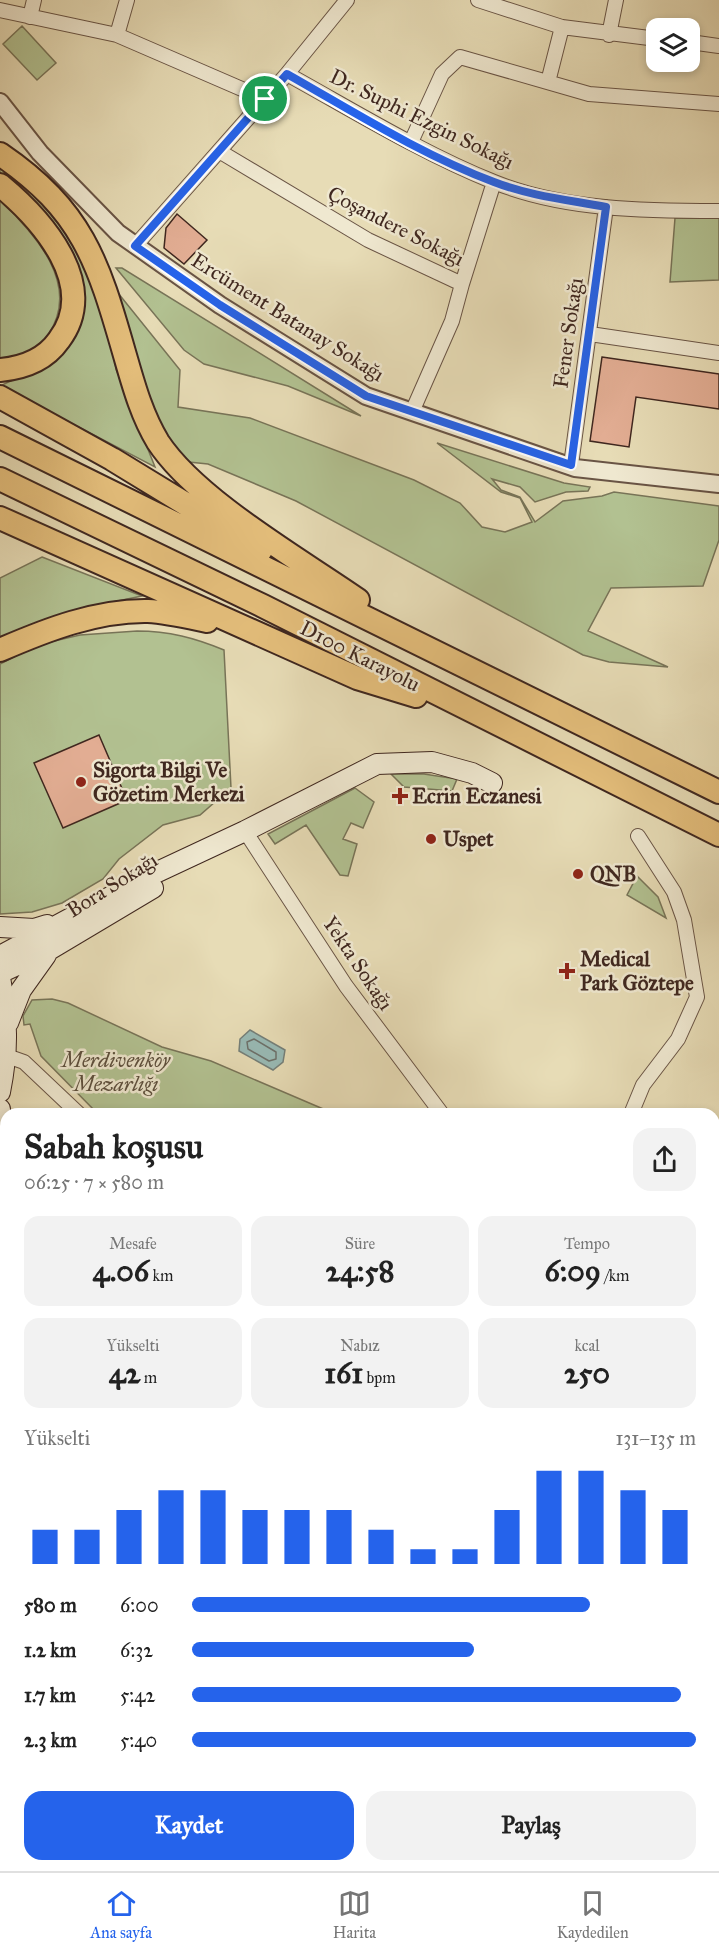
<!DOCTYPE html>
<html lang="tr">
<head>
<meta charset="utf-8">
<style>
	body { margin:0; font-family:"IM FELL Great Primer",serif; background:#f2f2f2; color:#222; height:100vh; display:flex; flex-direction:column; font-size:22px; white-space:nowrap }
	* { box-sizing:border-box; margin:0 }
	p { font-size:20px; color:#767676 }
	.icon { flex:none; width:33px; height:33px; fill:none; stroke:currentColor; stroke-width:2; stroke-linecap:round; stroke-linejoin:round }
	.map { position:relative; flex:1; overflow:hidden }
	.drawer { position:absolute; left:0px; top:1108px; width:720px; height:764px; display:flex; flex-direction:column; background:#fff; border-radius:18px 18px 0 0; box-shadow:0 3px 9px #0003 }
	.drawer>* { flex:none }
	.buttons { position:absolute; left:646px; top:18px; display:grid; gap:12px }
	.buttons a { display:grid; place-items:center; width:54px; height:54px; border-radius:12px; background:#fff; box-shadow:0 3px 9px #0003; font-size:30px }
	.pin { position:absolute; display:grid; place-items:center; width:51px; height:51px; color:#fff; margin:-26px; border:3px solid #fff; border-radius:50%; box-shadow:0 2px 6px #0007 }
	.round { display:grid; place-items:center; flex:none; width:63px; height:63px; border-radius:18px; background:#f2f2f2 }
	.head { display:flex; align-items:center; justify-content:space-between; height:102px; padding:0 24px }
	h1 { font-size:33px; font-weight:700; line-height:45px }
	.stats { display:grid; grid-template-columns:repeat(3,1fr); gap:9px; height:102px; padding:6px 24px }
	.stats div { display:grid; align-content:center; border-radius:15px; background:#f2f2f2; text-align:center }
	.stats b { font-size:30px; font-weight:700 }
	.stats small { font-size:16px; font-weight:400 }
	.stats p { font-size:16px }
	.chart { height:168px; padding:12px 24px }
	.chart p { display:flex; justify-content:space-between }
	.chart svg { width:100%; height:108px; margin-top:6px; stroke:#2563eb; stroke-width:6 }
	.button { display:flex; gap:12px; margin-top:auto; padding:12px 24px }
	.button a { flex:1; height:69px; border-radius:18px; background:#2563eb; color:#fff; font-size:24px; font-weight:700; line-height:69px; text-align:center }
	.button a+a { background:#f2f2f2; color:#222 }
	ul { padding:0 24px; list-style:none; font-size:20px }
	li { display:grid; grid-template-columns:96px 72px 1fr; align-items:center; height:45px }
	li i { height:15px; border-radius:8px; background:#2563eb }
	.tabs { display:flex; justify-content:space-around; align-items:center; height:84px; border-top:2px solid #e0e0e0; background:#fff; font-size:16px; color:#767676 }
	.tabs a { display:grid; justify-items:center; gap:3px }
	.tabs .on { color:#2563eb }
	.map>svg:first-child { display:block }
</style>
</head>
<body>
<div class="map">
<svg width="719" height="1871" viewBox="0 0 719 1871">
	<rect width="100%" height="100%" fill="#e7dcb6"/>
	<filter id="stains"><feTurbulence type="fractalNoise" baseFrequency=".00333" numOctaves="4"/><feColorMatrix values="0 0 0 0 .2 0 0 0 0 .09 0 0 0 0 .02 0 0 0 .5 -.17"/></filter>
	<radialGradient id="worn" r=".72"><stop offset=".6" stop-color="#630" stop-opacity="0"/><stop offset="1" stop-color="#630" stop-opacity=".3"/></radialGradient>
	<path fill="#b2c191" stroke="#787458" stroke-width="1.5" d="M 22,26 L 56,63 L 37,80 L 3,44 Z
		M 0,163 L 15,172 L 76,241 L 112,343 L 116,369 L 155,467 L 0,386 L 52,361 L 82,311 L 16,185 L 0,174 Z
		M 0,200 C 35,234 82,285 48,335 C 37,351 18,358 0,359 Z
		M 675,218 L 719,218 L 719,280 L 670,282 Z
		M 116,268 L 122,268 L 361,416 L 288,386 L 204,364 L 184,350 Z
		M 110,283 L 180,370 L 178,407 L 250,418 L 414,480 L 460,503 L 482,527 L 505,532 L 532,522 L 520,498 L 501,492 L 437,443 L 564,483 L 590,487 L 588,491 L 566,492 L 535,502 L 520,487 L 492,479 L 501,490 L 520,497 L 535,522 L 563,501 L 602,496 L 614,492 L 719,506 L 719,540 L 703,586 L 611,588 L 588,631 L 668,667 L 609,662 L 583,655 L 296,501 L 208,464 L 179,461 L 157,432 Z
		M 42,557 L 142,596 L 88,607 L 0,641 L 0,578 Z
		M 137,631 C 169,631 195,638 224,650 L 231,788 L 200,815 L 163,825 L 119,859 L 103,879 L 62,903 L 32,912 L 0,914 L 0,664 L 37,645 L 80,635 Z
		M 391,774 L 424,774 L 457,779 L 452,791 L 404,787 Z
		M 355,788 L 374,802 L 363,828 L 351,823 L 343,839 L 357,844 L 348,876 L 340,875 L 306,825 L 275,844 L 268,834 Z
		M 637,876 L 658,897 L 666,918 L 627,895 Z
		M 52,999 L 68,1003 L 162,1047 L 211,1061 L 335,1114 L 98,1114 L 41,1056 L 30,1024 L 24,1025 L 23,1016 L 32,1000 Z
		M 719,1397 L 719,1479 L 714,1474 L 714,1411 Z"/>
	<path fill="#98bab5" stroke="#747f79" stroke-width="1.5" d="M 250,1030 L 285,1050 L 283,1062 L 273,1070 L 239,1051 L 240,1039 Z"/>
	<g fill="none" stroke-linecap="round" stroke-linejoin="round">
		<path stroke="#6c706a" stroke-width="1.5" d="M 254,1039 L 276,1052 L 276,1059 L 269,1061 L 248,1049 L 247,1042 Z"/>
	</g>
	<path fill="#e2ad93" stroke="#3f271f" stroke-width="1.5" d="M 177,214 L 207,240 L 184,264 L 164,248 L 166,228 Z
		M 602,357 L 719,374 L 719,409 L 636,397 L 629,447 L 590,441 Z
		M 99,735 L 127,800 L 63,828 L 34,763 Z"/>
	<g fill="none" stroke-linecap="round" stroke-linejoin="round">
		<g stroke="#695445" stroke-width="16">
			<path id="minor" d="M 478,0 L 562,27 L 657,39
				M 0,10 L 117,35 L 265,99
				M 30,17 L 34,0
				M 117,35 L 127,0
				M 609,35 L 616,0
				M 690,42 L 719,46
				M 287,74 C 354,111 422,153 494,182 C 563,210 645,211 719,211
				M 548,82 L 562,27
				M 411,142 L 442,74 L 460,57 L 589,94 L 719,104
				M 219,151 L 368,240 L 462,284 L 494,182
				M 135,246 L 287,74 L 347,0
				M 590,334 L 719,353
				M 412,412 L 452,321 L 462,284
				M 571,465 L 606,207
				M 245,831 L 346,986 L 442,1114
				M 7,1056 L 24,1062 L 79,1114
				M 631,1114 L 643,1085 L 678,1039 L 697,997 L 684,920 L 674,892 L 638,836
				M 714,1179 L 719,1171
				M 714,1216 L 719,1216
				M 0,1304 L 0,1337
				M 0,1796 L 6,1784
				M 599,1866 L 602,1871"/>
		</g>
		<g stroke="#695445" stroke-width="20">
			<path id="tertiary" d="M 0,102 L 40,153 L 118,233 L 220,305 L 366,396 L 575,468 L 719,484
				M 294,1866 L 294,1871
				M 310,1866 L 311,1871"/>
		</g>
		<g stroke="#3f271f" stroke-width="22">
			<path id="secondary" d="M 0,927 L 34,929 L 47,925
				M 0,956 L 151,875 L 245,831 L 377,764 L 432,762 L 472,773 L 492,783
				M 0,973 L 49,950 L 153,888
				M 0,977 C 7,1021 9,1047 0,1092
				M 8,1023 L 21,990 L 46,955
				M 0,1109 L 0,1157"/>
		</g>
		<g stroke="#3f271f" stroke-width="24">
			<path id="primary" d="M 0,1855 L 6,1857"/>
		</g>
		<g stroke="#3f271f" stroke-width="26">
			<path id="trunk" d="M 0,154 C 82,210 98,261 124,352 C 133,383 141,414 158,442 C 196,500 299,559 358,600
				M 0,185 C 41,219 101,285 59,340 C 45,360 23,368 0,370
				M 0,397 L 112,459 L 261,550
				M 0,437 L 719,792
				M 0,479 L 263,606 L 719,835
				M 0,518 L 357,678 L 416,696
				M 0,650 C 46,630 97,610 148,611 C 167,612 188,617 207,621"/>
		</g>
		<use href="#minor" stroke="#efe8d0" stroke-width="14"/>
		<use href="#tertiary" stroke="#efe8d0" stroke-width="16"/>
		<use href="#secondary" stroke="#efe8d0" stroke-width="20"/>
		<use href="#primary" stroke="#e4be7b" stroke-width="21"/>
		<use href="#trunk" stroke="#e4be7b" stroke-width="22"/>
	</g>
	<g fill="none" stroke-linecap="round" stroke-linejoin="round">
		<g stroke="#fff" stroke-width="12">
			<path id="route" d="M 287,74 C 354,112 422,155 494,182 C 530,196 569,200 606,207 L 571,465 L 366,396 L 220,305 L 135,246 Z"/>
		</g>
		<use href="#route" stroke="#2563eb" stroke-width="8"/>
	</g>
	<g fill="#8f2418" stroke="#efe8d0" stroke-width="2">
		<circle cx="81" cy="782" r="6"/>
		<path d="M397 787h6v6h6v6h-6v6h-6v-6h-6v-6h6z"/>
		<circle cx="431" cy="839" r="6"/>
		<circle cx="578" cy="874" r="6"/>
		<path d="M564 962h6v6h6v6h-6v6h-6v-6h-6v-6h6z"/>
	</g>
	<g text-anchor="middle" stroke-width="5" stroke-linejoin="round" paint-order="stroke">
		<g font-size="21" fill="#3f271f" stroke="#efe8d0">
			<text transform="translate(422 119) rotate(26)" y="7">Dr. Suphi Ezgin Sokağı</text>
			<text transform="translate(396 226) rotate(27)" y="7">Çoşandere Sokağı</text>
			<text transform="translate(288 317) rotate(32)" y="7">Ercüment Batanay Sokağı</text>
			<text transform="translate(568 333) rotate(-82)" y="7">Fener Sokağı</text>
			<text transform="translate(360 656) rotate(27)" y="7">D100 Karayolu</text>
			<text transform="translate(112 885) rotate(-32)" y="7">Bora Sokağı</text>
			<text transform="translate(358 963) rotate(56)" y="7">Yekta Sokağı</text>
		</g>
		<g font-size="21" font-weight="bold" fill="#3f271f" stroke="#efe8d0" text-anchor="start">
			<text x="93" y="777">Sigorta Bilgi Ve<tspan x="93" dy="24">Gözetim Merkezi</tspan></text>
			<text x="412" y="803">Ecrin Eczanesi</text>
			<text x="443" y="846">Uspet</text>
			<text x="590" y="881">QNB</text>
			<text x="580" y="966">Medical<tspan x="580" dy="24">Park Göztepe</tspan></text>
		</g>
		<g font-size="21" font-style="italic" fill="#5c4e3c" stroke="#efe8d0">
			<text x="116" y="1067">Merdivenköy<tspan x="116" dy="24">Mezarlığı</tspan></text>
		</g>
	</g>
	<rect width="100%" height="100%" filter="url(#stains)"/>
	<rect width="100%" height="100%" fill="url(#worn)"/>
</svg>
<div class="buttons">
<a><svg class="icon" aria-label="layers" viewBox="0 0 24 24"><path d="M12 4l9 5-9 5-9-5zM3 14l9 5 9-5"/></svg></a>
</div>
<div class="pin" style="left:265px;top:99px;background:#1e9e55"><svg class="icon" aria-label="arrive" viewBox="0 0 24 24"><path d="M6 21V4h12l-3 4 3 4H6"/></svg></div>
<section class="drawer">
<div class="head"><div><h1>Sabah koşusu</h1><p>06:25 · 7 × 580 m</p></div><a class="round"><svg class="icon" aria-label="share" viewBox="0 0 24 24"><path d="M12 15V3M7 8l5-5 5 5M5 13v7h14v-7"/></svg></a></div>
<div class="stats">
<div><p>Mesafe</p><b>4.06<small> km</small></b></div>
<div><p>Süre</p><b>24:58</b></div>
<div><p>Tempo</p><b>6:09<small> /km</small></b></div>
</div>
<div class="stats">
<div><p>Yükselti</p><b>42<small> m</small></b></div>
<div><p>Nabız</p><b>161<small> bpm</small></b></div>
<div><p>kcal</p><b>250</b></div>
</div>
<div class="chart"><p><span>Yükselti</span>131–135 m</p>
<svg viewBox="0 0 160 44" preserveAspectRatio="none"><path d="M5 44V30M15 44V30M25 44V22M35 44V14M45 44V14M55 44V22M65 44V22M75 44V22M85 44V30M95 44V38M105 44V38M115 44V22M125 44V6M135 44V6M145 44V14M155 44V22"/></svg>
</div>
<ul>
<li><b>580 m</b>6:00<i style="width:79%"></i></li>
<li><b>1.2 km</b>6:32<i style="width:56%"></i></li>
<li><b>1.7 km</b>5:42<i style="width:97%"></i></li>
<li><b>2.3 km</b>5:40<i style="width:100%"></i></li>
</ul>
<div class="button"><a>Kaydet</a><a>Paylaş</a></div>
</section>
</div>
<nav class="tabs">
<a class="on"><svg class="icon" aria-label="home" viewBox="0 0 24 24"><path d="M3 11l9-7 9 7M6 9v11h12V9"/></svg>Ana sayfa</a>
<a><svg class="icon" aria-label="map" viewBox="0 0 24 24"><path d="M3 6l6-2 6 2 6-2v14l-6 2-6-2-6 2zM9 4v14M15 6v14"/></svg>Harita</a>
<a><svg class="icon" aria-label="saved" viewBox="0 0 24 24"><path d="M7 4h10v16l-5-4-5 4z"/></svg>Kaydedilen</a>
</nav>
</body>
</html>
